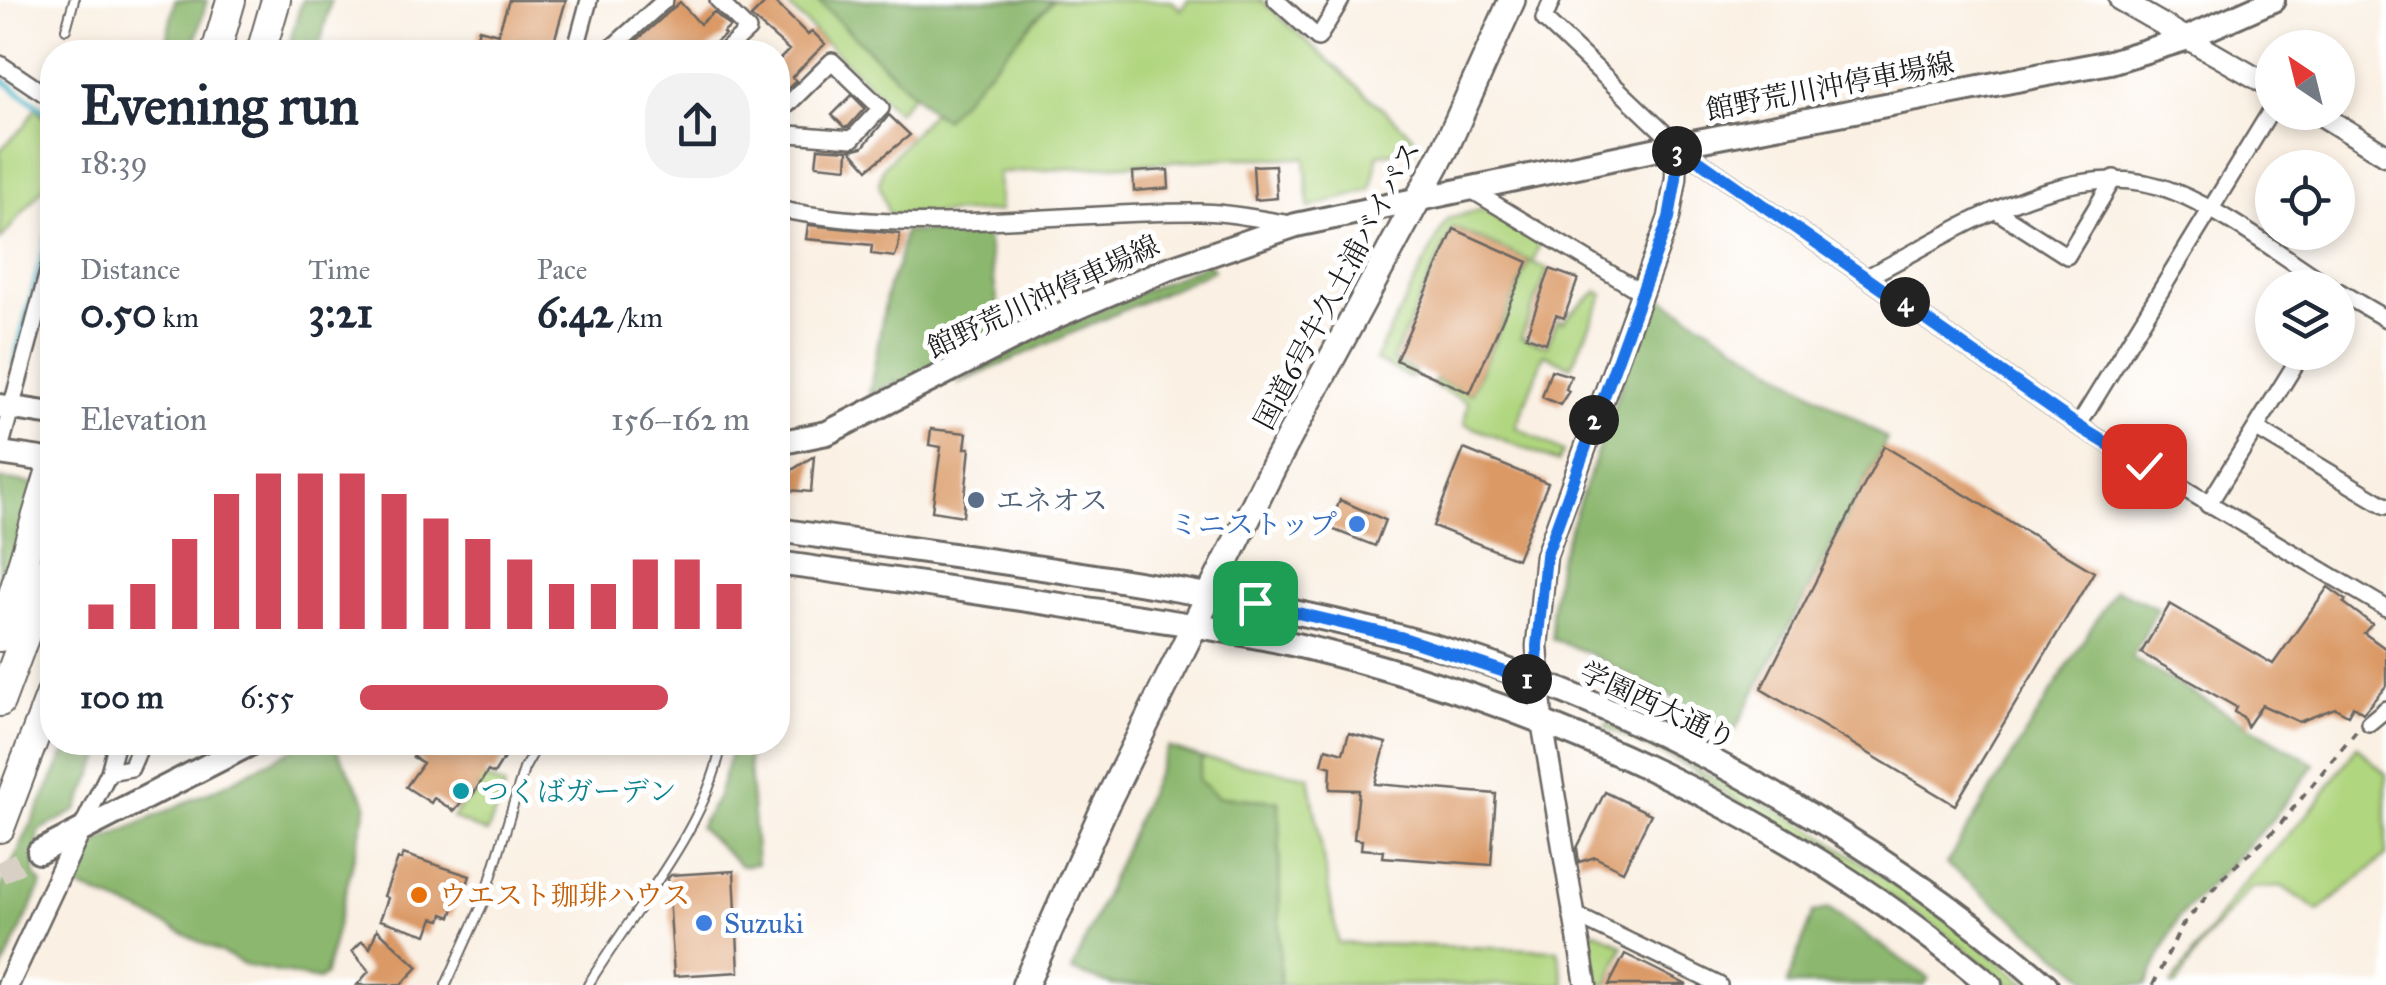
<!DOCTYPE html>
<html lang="en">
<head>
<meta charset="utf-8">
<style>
	body { margin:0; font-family:"IM FELL Great Primer","Noto Serif JP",serif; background:#f2f2f3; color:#1f2937; height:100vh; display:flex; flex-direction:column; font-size:38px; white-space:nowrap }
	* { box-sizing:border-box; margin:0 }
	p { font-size:32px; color:#747a83 }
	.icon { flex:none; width:55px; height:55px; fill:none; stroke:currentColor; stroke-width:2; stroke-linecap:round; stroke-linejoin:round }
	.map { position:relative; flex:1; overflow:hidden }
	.side { position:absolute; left:40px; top:40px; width:750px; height:715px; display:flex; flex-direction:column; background:#fff; border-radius:40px; box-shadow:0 5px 15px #0003 }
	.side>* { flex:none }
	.needle { width:65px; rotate:325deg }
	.tools { position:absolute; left:2255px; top:30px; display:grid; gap:20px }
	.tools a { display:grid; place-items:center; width:100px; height:100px; border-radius:50%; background:#fff; box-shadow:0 5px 15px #0003; font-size:50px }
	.pin { position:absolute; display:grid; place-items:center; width:85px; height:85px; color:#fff; margin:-42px; border-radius:20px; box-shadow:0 5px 15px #0006 }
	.km { position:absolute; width:50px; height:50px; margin:-25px; border-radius:50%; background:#222; color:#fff; font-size:28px; line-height:50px; text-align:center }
	.round { display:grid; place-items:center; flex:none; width:105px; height:105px; border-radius:40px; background:#f2f2f3 }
	.head { display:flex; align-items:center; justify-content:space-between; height:170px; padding:0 40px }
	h1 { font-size:55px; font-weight:700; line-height:75px }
	.metrics { display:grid; grid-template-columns:repeat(3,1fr); gap:15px; height:170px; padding:10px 40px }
	.metrics div { display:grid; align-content:center }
	.metrics b { font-size:42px; font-weight:700 }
	.metrics small { font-size:28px; font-weight:400 }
	.metrics p { font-size:28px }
	.chart { height:280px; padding:20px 40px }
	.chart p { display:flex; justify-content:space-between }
	.chart svg { width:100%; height:180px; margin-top:10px; stroke:#d1495b; stroke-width:6 }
	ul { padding:0 40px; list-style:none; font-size:32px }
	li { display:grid; grid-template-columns:160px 120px 1fr; align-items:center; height:75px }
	li i { height:25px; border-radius:12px; background:#d1495b }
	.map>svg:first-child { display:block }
</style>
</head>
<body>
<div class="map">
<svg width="2386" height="985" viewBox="0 0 2386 985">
	<rect width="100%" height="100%" fill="#fff"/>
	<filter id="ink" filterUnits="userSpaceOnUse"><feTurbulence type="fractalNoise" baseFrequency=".01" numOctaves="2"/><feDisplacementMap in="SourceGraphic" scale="20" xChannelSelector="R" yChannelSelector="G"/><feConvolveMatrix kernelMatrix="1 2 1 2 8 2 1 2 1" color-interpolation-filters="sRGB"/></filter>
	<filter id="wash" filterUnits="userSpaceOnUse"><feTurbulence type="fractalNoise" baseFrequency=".0048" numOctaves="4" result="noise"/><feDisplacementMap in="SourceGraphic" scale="40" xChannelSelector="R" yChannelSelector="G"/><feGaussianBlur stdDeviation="2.25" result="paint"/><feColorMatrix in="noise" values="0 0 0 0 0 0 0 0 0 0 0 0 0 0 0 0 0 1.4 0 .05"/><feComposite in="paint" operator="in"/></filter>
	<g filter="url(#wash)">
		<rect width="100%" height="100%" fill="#faf0e3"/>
		<path fill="#b0d67f" stroke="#66794e" stroke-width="2.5" d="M 782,0 L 817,0 L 913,94 L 897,112 Z
			M 1053,0 L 1171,0 L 1181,10 L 1188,0 L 1261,0 L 1416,139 L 1414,151 L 1378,154 L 1371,190 L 1309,208 L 1305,158 L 1233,158 L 998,173 L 1000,211 L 889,215 L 879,184 L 883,168 L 932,112 L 944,118 Z
			M 36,107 L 52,127 L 52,177 L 0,240 L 0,150 L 24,127 Z
			M 1483,209 L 1540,242 L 1533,263 L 1548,269 L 1521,338 L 1547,346 L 1558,320 L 1563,323 C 1573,308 1585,303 1598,291 L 1604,295 L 1571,366 L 1544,354 L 1516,427 L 1563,452 L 1558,462 L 1464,424 L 1468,402 L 1432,385 L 1435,379 L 1471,394 L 1530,261 L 1453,227 L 1392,361 L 1415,371 L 1411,378 L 1375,360 L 1447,219 Z
			M 1607,722 L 1815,830 L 1946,920 L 2029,985 L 2010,985 L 1939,929 L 1805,840 L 1738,802 L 1688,767 L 1605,727 Z
			M 2357,746 L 2386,774 L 2386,856 L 2319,911 L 2281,886 L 2251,888 L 2206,938 L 2176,985 L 2171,985 L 2237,891 L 2318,802 Z
			M 1202,758 L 1309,776 L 1338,943 L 1558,950 L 1565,985 L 1280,985 L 1279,801 L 1218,797 L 1197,780 Z
			M 480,776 L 505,787 L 487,833 L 452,818 L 469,796 L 473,798 L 480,786 L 477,782 Z
			M 1596,931 L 1623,946 L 1607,985 L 1600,985 L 1587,932 Z"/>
		<path fill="#8cb76e" stroke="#546a45" stroke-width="2.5" d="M 175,0 L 207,0 L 192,52 L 164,52 Z
			M 302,0 L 331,0 L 318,52 L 287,52 Z
			M 817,0 L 1053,0 L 944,119 L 932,112 Z
			M 986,231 L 1002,330 L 902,385 L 894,382 L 869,396 L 888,286 L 897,267 L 904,232 Z
			M 1208,263 L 1214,270 L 957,384 L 1010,350 Z
			M 1654,293 L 1887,439 L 1735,730 L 1584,651 L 1552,639 L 1551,614 L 1559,559 Z
			M 1,479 L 34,484 L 0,600 L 0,482 Z
			M 2115,589 L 2158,608 L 2132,658 L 2315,764 L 2270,822 L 2178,918 L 2146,985 L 2096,985 L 1946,864 Z
			M 70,743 L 107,743 L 77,810 L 39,831 L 34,874 L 42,884 L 0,974 L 0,889 Z
			M 305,743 L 333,743 L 367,804 L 325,975 L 319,980 L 248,966 L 138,911 L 68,883 L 81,850 L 222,786 Z
			M 734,743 L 747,743 L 757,864 L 741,866 L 699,827 L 717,799 Z
			M 1168,747 L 1202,758 L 1198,780 L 1218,797 L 1279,801 L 1280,985 L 1112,985 L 1072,971 Z
			M 1828,909 L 1929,978 L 1924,985 L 1787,985 L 1813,912 Z"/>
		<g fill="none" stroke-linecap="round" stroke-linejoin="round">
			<path stroke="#4db8ca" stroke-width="6" d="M 0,78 L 52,116
				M 14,364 L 52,219"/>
		</g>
		<g id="blocks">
			<path fill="#da9965" d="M 509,0 L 566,0 L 551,52 L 523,52 L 499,45 L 497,52 L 493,52 L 474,47 L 479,29 L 498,34 Z
				M 768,0 L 773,0 L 808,35 L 812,31 L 825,44 L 792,77 L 796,81 L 783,93 L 780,89 L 778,92 L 778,61 L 789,50 L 751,17 Z
				M 680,2 L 700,24 L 714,12 L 730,27 L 723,33 L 725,35 L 704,52 L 646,52 L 636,41 Z
				M 852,95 L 865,108 L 848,127 L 844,127 L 832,115 Z
				M 889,115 L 910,135 L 868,169 L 851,150 L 863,147 Z
				M 818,148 L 848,150 L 847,168 L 816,165 Z
				M 1275,165 L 1277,198 L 1255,200 L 1253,166 Z
				M 1168,170 L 1169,188 L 1134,191 L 1133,172 Z
				M 808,225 L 900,234 L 898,247 L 895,257 L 871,254 L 872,245 L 806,239 Z
				M 1454,229 L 1528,262 L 1470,393 L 1396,360 Z
				M 1550,269 L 1578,279 L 1564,318 L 1556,315 L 1546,343 L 1526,336 Z
				M 1551,370 L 1571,376 L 1566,389 L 1569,391 L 1560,405 L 1542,397 Z
				M 931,429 L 967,433 L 965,448 L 970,448 L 963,516 L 932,511 L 941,447 L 929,445 Z
				M 1884,446 L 2094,572 L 1955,805 L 1761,689 Z
				M 1464,449 L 1548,483 L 1517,559 L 1433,526 Z
				M 814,456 L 811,492 L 778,489 L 778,479 Z
				M 1340,500 L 1385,520 L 1375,546 L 1329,528 Z
				M 2328,587 L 2346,600 L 2344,603 L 2372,624 L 2364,633 L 2386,649 L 2386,686 L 2363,713 L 2353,706 L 2348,715 L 2335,708 L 2299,722 L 2262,705 L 2247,727 L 2243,717 L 2234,712 L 2236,707 L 2141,653 L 2170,604 L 2273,664 Z
				M 1349,733 L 1386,743 L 1375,784 L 1496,794 L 1491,865 L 1383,857 L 1384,851 L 1361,849 L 1362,840 L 1354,839 L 1359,790 L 1330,789 L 1331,767 L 1322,764 L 1326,748 L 1343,753 Z
				M 423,742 L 514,742 L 494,774 L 488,771 L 472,796 L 468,794 L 454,811 L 434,798 L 431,803 L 406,787 L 423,763 L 413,757 Z
				M 1605,792 L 1651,814 L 1623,871 L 1595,857 L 1579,862 L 1577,848 Z
				M 403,854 L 470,876 L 464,894 L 459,893 L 451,917 L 443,914 L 441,920 L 433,918 L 427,935 L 380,920 L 388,898 L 384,896 L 398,859 L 401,860 Z
				M 734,871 L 739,972 L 674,976 L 668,878 L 671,875 Z
				M 377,929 L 418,967 L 401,985 L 357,985 L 369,971 L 352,951 L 362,941 L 370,948 Z
				M 1625,954 L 1687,985 L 1609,985 Z"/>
		</g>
	</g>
	<g filter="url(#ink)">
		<use href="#blocks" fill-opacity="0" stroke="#6a6662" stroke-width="2.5"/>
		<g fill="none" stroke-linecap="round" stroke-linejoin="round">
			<path stroke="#d9d0c5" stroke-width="22" stroke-dasharray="22 11" stroke-linecap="butt" d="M 0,873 L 39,852"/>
			<g stroke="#6a6662" stroke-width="12">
				<path id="service" d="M 66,29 L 74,0
					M 446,985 L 484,901 L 524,769 L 539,742
					M 588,985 C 633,910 707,828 722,742"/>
			</g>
			<g stroke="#6a6662" stroke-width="20">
				<path id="minor" d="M 718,0 L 748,30 L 724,52
					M 1276,0 L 1318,38 L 1341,0
					M 1552,0 L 1544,19 L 1677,145 L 2078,426 L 2386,608
					M 575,52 L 589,0
					M 607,52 L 665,0
					M 0,64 L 52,99
					M 778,114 L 832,61 L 881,108 L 852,139 L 778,133
					M 1468,188 L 1641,292
					M 778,209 C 916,238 1059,211 1200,212 C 1230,212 1262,220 1291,224
					M 1998,212 L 2067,256 L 2114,178
					M 1869,276 C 1958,231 2073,149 2175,192 C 2229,214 2283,257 2332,288
					M 2338,291 L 2386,319
					M 2078,426 L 2272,109
					M 2257,429 L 2386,506
					M 0,449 L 52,257
					M 2208,505 L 2303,352
					M 2369,723 L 2386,709
					M 109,772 L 131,768 L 142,742
					M 80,831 L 109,772 L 117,742
					M 1571,913 L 1719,985"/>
			</g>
			<g stroke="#6a6662" stroke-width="25">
				<path id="tertiary" d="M 2120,0 L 2272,87
					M 2316,112 L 2386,155
					M 8,985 L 80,831
					M 1586,985 L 1542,721 L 1537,646 L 1546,556 L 1669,218 L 1676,178 L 1677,145"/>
			</g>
			<g stroke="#6a6662" stroke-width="28">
				<path id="secondary" d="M 0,406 L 52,414
					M 778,443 L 827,433 L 1055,317 L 1165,270 L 1296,225 L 1677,145 L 2110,62 L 2185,39 L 2273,0
					M 0,453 L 41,459
					M 778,530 C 985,561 1194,584 1397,636 C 1618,693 1875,834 2046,985
					M 778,563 C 872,576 967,591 1061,605 C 1138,617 1216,627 1292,644 C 1547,704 1789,817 1990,985
					M 39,852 L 254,742"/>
			</g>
			<g stroke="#6a6662" stroke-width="30">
				<path id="trunk" d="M 1025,985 L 1106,804 L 1274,465 L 1445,149 L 1512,0"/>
			</g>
			<g stroke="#6a6662" stroke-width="32">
				<path id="motorway" d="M 216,52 L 231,0
					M 261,52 L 276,0
					M 0,637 L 52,466
					M 0,702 L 52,563
					M 0,828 L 52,691"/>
			</g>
			<path stroke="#6a6662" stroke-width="4" stroke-dasharray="8 8" stroke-linecap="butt" d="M 2153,985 L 2181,927 L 2224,876 L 2279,826 L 2356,731"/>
			<use href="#service" stroke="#fff" stroke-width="8"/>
			<use href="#minor" stroke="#fff" stroke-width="15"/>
			<use href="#tertiary" stroke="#fff" stroke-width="20"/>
			<use href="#secondary" stroke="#fff" stroke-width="22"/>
			<use href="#trunk" stroke="#fff" stroke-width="25"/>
			<use href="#motorway" stroke="#fff" stroke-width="28"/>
		</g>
	</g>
	<g fill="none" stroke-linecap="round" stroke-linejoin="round" filter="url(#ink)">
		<g stroke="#fff" stroke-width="20">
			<path id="route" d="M 1255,603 L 1400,637 L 1538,683 L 1537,646 L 1546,556 L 1669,218 L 1676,178 L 1677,145 L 2078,426 L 2144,466"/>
		</g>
		<use href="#route" stroke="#1a73e8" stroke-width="12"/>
	</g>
	<circle fill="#5c6f8a" stroke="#fff" stroke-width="4" cx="976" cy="500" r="10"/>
	<g fill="#3f7fe0" stroke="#fff" stroke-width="4">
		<circle cx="1357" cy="524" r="10"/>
		<circle cx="704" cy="923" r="10"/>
	</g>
	<circle fill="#0f9aa8" stroke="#fff" stroke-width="4" cx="461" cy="791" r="10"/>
	<circle fill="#e8710a" stroke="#fff" stroke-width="4" cx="419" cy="895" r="10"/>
	<g text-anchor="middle" stroke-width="10" stroke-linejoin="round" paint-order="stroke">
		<g font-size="28" fill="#1c1c1c" stroke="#fff">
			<text transform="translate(1830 86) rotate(-11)" y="10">館野荒川沖停車場線</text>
			<text transform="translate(1337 285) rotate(-62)" y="10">国道6号牛久土浦バイパス</text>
			<text transform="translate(1043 296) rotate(-25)" y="10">館野荒川沖停車場線</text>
			<text transform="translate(1658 705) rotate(25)" y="10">学園西大通り</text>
		</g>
		<g font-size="28" fill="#4e5e75" stroke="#fff" text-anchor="start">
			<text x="996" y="510">エネオス</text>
		</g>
		<g font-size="28" fill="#366cbe" stroke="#fff" text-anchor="end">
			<text x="1337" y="534">ミニストップ</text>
			<text x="724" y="933" text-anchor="start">Suzuki</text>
		</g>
		<g font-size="28" fill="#0d838f" stroke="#fff" text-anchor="start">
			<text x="481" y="801">つくばガーデン</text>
		</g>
		<g font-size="28" fill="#c56008" stroke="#fff" text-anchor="start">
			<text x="439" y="905">ウエスト珈琲ハウス</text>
		</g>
	</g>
</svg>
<div class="tools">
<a><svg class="needle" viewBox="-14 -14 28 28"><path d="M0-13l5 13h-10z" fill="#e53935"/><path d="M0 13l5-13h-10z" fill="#747a83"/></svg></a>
<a><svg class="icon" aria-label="locate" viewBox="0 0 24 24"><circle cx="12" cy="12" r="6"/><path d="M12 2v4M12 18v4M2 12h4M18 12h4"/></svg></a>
<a><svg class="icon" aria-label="layers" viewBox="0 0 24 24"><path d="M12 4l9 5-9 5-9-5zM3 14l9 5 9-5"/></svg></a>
</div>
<div class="pin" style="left:1255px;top:603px;background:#1e9e55"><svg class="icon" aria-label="arrive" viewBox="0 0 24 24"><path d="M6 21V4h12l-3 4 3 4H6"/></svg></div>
<div class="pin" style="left:2144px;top:466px;background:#d93025"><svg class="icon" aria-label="check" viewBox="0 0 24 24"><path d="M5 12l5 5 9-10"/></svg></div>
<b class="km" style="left:1527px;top:679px">1</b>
<b class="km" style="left:1594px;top:420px">2</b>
<b class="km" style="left:1677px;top:151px">3</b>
<b class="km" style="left:1905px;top:302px">4</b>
<section class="side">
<div class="head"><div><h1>Evening run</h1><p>18:39</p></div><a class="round"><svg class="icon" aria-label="share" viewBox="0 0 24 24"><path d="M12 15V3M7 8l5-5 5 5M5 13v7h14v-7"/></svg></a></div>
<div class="metrics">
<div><p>Distance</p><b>0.50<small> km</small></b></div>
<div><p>Time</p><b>3:21</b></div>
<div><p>Pace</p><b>6:42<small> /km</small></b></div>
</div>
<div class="chart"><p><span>Elevation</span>156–162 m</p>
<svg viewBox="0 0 160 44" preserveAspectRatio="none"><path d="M5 44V38M15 44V33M25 44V22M35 44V11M45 44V6M55 44V6M65 44V6M75 44V11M85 44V17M95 44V22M105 44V27M115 44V33M125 44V33M135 44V27M145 44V27M155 44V33"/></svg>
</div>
<ul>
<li><b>100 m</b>6:55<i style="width:79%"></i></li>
</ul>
</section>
</div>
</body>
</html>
